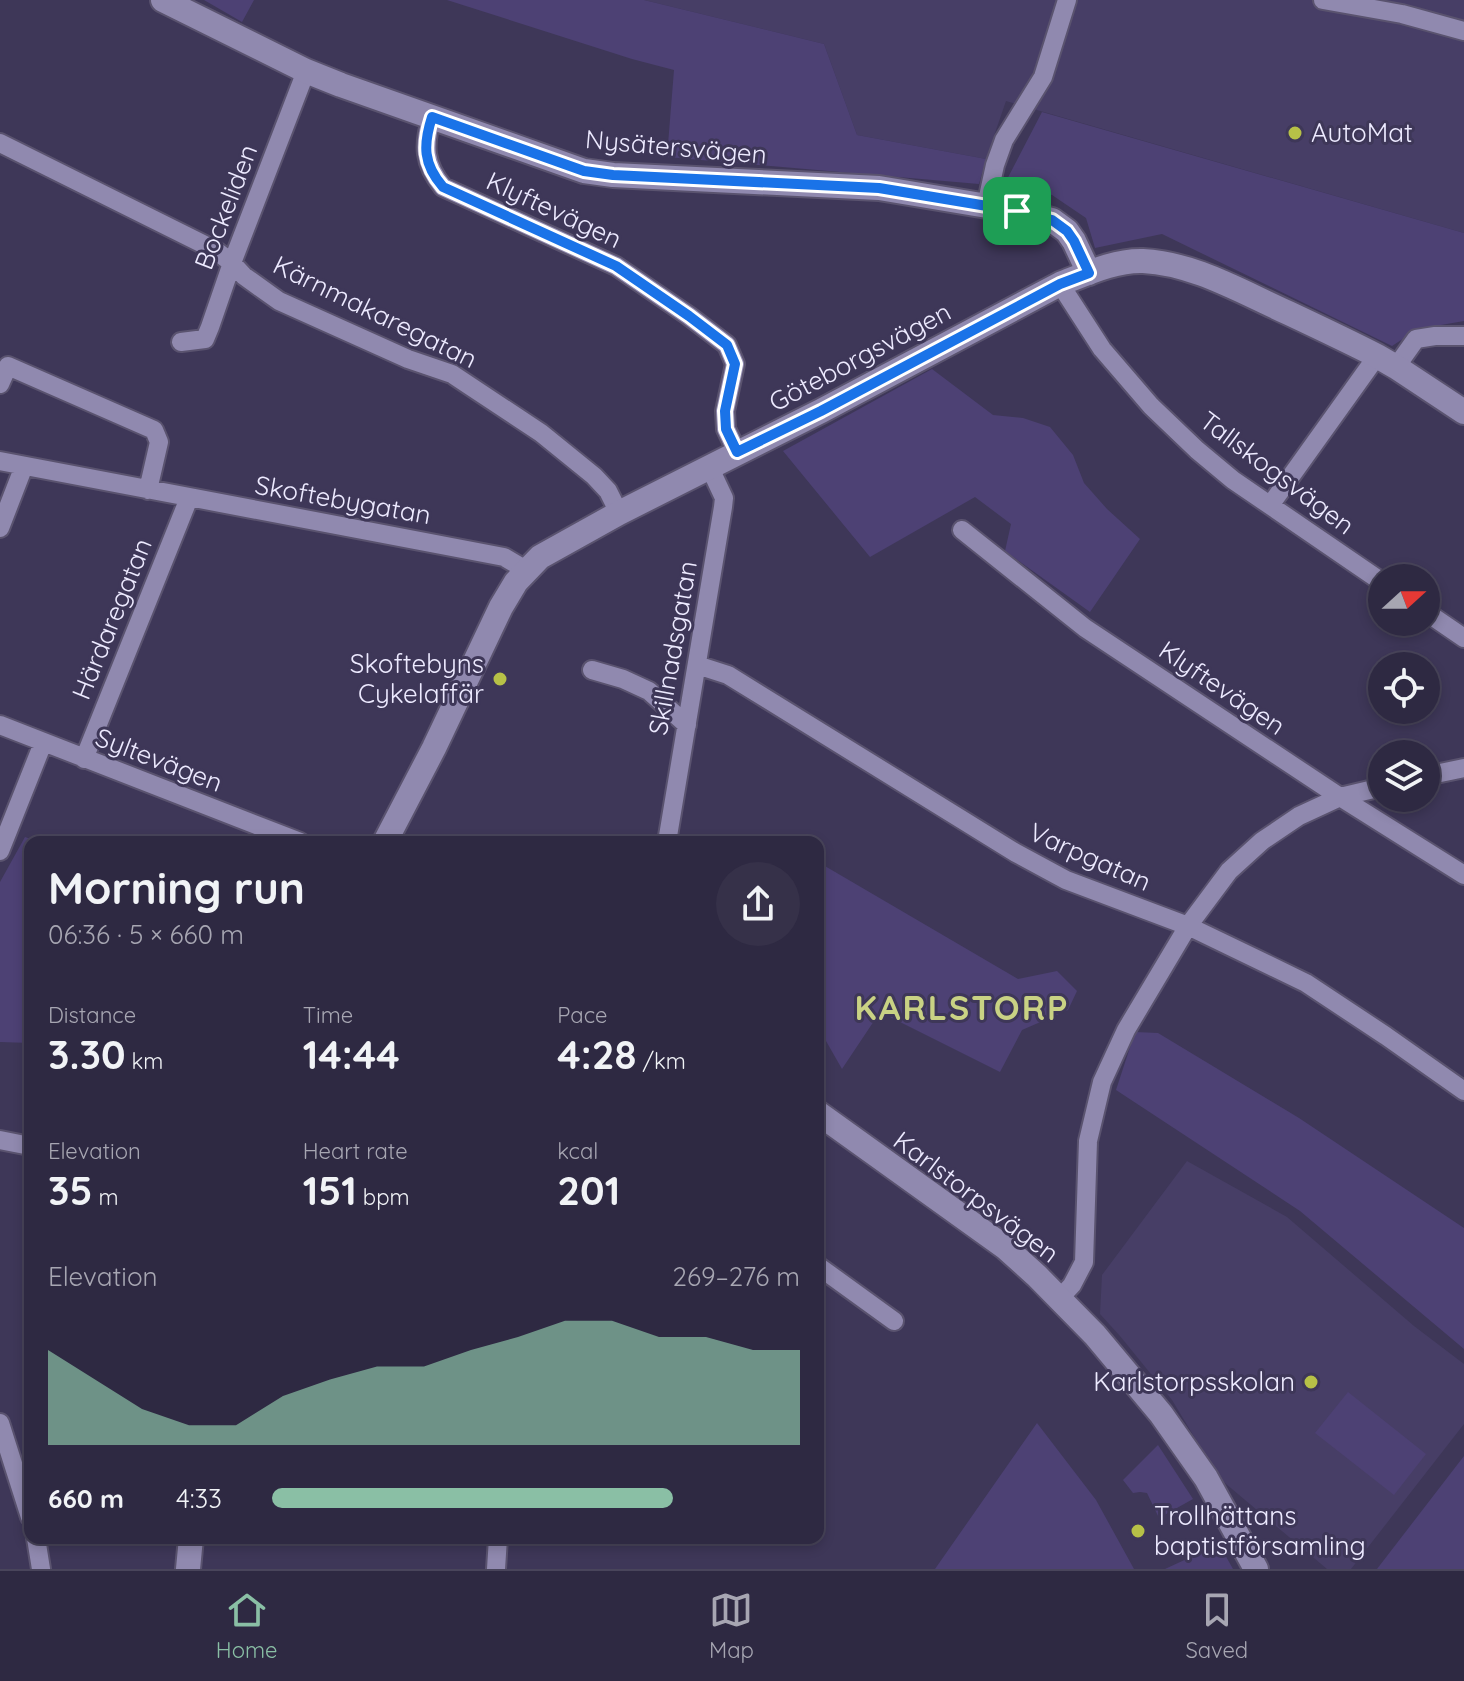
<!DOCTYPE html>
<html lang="en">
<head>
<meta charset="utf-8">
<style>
	body { margin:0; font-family:Quicksand,sans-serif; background:#363149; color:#f1f3f6; height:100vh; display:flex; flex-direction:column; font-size:30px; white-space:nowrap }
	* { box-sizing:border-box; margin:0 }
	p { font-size:26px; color:#a7a6b2 }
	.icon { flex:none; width:44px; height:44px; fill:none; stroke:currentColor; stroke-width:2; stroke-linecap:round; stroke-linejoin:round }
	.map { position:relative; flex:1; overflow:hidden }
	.side { position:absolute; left:24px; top:836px; width:800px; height:708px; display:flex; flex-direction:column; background:#2e2942; border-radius:16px; box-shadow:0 4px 12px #0003,0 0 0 2px #49455b }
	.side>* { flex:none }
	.needle { width:52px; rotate:69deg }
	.fabs { position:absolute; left:1368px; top:564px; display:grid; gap:16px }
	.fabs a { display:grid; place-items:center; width:72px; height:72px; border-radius:50%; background:#2e2942; box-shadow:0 4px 12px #0003,0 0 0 2px #49455b; font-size:40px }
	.pin { position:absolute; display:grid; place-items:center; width:68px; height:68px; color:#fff; margin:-34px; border-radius:16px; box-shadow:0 4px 12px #0006 }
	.round { display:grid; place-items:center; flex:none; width:84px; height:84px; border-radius:42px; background:#363149 }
	.head { display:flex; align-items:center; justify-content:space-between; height:136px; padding:0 24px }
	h1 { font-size:44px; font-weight:700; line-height:60px }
	.figures { display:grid; grid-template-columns:repeat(3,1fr); gap:12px; height:136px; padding:8px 24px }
	.figures div { display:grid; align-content:center }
	.figures b { font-size:40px; font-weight:700 }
	.figures small { font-size:22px; font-weight:400 }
	.figures p { font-size:22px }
	.chart { height:224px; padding:16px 24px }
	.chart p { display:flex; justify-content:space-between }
	.chart svg { width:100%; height:144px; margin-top:8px; fill:#8abfa5; opacity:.7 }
	ul { padding:0 24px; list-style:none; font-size:26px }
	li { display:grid; grid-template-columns:128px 96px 1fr; align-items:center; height:60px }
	li i { height:20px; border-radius:10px; background:#8abfa5 }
	.tab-bar { display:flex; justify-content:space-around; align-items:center; height:112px; border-top:2px solid #49455b; background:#2e2942; font-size:22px; color:#a7a6b2 }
	.tab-bar a { display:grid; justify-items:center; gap:4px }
	.tab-bar .active { color:#8abfa5 }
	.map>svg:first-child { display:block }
</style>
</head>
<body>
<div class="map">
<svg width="1464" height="1569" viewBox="0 0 1464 1569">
	<rect width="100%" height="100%" fill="#3e3758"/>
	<path fill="#473e66" d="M 644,0 L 1464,0 L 1464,233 L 1006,101 L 986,159 L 857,135 L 824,44 Z
		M 1187,1161 L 1287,1217 L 1414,1326 L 1464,1364 L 1464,1424 L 1351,1569 L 1327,1569 L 1219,1478 L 1172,1400 L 1120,1336 L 1100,1314 L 1102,1275 Z"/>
	<path fill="#4d4174" d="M 204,0 L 254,0 L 242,22 Z
		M 447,0 L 644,0 L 824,44 L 857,135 L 986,159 L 979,184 L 667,157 L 674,70 L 632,59 Z
		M 1042,112 L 1464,233 L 1464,321 L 1418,329 L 1392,346 L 1162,234 L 1095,248 L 1086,218 L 1052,195 L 1003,187 Z
		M 932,369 L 993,415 L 1023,418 L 1050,427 L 1073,455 L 1084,483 L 1107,509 L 1140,539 L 1090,612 L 1005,551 L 1011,524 L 975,497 L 870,557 L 783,451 Z
		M 25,837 L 39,842 L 30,842 L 30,1043 L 0,1042 L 0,882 Z
		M 818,862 L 1018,979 L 1057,971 L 1077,991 L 1068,1010 L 1022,1030 L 1000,1072 L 880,1012 L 842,1069 L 818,1027 Z
		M 1135,1032 L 1158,1033 L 1299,1118 L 1464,1228 L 1464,1349 L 1300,1211 L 1116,1090 Z
		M 1348,1392 L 1426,1454 L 1394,1495 L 1315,1433 Z
		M 1037,1423 L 1096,1500 L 1134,1569 L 935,1569 Z
		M 1158,1445 L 1193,1499 L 1159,1518 L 1147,1493 L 1140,1492 L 1133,1493 L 1123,1480 Z
		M 1464,1456 L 1464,1569 L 1377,1569 Z
		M 1219,1544 L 1233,1569 L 1165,1569 Z"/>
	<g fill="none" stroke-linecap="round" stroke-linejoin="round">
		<g stroke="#5a536f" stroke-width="22">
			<path id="street" d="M 1323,0 L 1402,14 L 1464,31
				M 432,117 C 423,145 424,164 443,187 L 616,266 L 689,316 L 727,345 L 735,364 L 725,411 L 726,429 L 737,452
				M 0,143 L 215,250 L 232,263 L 244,276 L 279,301 L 408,359 L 452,374 L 467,384 L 541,433 L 594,476 L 608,491 L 619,513
				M 986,206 L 995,165 L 1004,140 L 1043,77 L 1067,0
				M 1060,284 L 1102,349 L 1151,406 L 1197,450 L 1233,480 L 1382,582
				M 181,342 L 205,339 L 210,327 L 232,263 L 306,71
				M 1396,367 L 1416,339 L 1435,336 L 1464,336
				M 0,384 L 8,366 L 154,430 L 159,442 L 148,490
				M 0,461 L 504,557 L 526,570
				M 1271,504 L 1377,356
				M 0,528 L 24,466
				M 962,530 L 1085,628 L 1340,797 L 1464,875
				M 1426,612 L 1464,638
				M 697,665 L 728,675 L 1016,853 L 1066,880 L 1188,926 L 1306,983 L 1386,1036 L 1464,1091
				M 592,670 L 623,679 L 649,691 L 687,725
				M 0,725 L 300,842
				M 84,759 L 189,498
				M 1426,776 L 1464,768
				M 667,842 L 723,507 L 724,498 L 709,466
				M 0,851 L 43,743
				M 0,1140 L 30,1146
				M 818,1266 L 894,1321
				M 1060,1298 L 1072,1285 L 1084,1262 L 1088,1141 L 1102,1082 L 1126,1030 L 1188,926 L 1229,871 L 1262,841 L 1299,816 L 1340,797 L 1382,787
				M 0,1423 L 30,1517
				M 36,1538 L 41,1569
				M 496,1569 L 498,1538"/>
		</g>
		<g stroke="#5a536f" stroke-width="28">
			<path id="secondary" d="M 163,0 L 306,71 L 341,85 L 584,171 L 613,175 L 879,188 L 1017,211 L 1052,220 L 1067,231 L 1074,241 L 1089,273
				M 385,842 L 434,748 L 501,607 L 516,582 L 540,557 L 619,513 L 821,411 L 1060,284 C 1086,274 1115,260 1143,261 C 1186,263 1227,284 1265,302 C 1303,320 1340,337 1377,356 L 1396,367 L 1464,412
				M 818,1113 L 1006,1248 L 1037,1276 L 1095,1335 L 1161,1414 L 1206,1478 L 1256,1569
				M 188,1569 L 191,1538"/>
		</g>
		<use href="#street" stroke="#9089af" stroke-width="18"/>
		<use href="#secondary" stroke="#9089af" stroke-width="24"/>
	</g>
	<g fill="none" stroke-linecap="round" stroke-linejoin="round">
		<g stroke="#fff" stroke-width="16">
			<path id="route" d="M 432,117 L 584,171 L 613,175 L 879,188 L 1017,211 L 1052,220 L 1067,231 L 1074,241 L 1089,273 L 1060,284 L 821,411 L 737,452 L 726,429 L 725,411 L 735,364 L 727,345 L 689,316 L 616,266 L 443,187 C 423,164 423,145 432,117 Z"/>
		</g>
		<use href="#route" stroke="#1a73e8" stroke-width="10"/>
	</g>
	<g fill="#b7c147" stroke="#3e3758" stroke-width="3">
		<circle cx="1295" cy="133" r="8"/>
		<circle cx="500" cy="679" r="8"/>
		<circle cx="1311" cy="1382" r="8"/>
		<circle cx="1138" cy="1531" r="8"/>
	</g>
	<g text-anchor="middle" stroke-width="6" stroke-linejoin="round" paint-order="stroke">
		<g font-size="26" fill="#edeaff" stroke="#3e3758" text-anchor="start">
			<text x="1311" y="142">AutoMat</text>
			<text x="484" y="673" text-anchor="end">Skoftebyns<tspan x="484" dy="30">Cykelaffär</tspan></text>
			<text x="1295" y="1391" text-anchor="end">Karlstorpsskolan</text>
			<text x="1154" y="1525">Trollhättans<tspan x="1154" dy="30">baptistförsamling</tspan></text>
		</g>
		<g font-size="26" fill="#edeaff" stroke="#3e3758">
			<text transform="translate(676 147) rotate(5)" y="9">Nysätersvägen</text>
			<text transform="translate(226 207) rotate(-69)" y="9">Bockeliden</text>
			<text transform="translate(554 210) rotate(25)" y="9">Klyftevägen</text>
			<text transform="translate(375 312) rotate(26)" y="9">Kärnmakaregatan</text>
			<text transform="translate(860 357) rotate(-28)" y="9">Göteborgsvägen</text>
			<text transform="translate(1277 473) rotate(37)" y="9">Tallskogsvägen</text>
			<text transform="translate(343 500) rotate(10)" y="9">Skoftebygatan</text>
			<text transform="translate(112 619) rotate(-68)" y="9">Härdaregatan</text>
			<text transform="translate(673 648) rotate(-80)" y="9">Skillnadsgatan</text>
			<text transform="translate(1222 688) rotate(34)" y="9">Klyftevägen</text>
			<text transform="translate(159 760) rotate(21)" y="9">Syltevägen</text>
			<text transform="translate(1090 857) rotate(24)" y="9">Varpgatan</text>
			<text transform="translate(976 1197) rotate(37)" y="9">Karlstorpsvägen</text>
		</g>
		<g font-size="34" font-weight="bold" letter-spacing="2" fill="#c9d284" stroke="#3e3758">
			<text x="962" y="1020">KARLSTORP</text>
		</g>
	</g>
</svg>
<div class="fabs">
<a><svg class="needle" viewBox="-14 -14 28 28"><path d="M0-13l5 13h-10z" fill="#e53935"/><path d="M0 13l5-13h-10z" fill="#a7a6b2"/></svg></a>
<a><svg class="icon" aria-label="locate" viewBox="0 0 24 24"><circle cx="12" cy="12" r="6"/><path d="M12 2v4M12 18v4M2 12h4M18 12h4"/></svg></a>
<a><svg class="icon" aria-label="layers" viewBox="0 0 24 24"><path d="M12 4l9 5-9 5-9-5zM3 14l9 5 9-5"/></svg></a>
</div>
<div class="pin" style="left:1017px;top:211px;background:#1e9e55"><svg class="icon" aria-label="arrive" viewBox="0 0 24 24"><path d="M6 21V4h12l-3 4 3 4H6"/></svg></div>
<section class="side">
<div class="head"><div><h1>Morning run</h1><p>06:36 · 5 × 660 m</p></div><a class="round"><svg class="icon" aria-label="share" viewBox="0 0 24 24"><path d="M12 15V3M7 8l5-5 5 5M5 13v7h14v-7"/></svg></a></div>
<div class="figures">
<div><p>Distance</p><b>3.30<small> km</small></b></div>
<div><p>Time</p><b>14:44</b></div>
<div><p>Pace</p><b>4:28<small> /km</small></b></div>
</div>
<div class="figures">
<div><p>Elevation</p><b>35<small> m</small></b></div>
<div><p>Heart rate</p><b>151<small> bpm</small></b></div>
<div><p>kcal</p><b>201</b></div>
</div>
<div class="chart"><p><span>Elevation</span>269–276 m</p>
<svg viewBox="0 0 160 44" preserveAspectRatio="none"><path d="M0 44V15L10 24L20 33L30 38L40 38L50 29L60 24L70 20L80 20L90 15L100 11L110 6L120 6L130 11L140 11L150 15L160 15V44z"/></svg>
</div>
<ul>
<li><b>660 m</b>4:33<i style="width:76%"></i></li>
</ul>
</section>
</div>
<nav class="tab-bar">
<a class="active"><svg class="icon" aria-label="home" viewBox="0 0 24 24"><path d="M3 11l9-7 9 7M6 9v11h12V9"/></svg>Home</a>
<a><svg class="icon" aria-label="map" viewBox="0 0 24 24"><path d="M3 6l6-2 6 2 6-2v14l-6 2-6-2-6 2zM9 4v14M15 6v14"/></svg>Map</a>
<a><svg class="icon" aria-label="saved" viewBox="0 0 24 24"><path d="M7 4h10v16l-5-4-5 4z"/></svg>Saved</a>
</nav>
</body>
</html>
